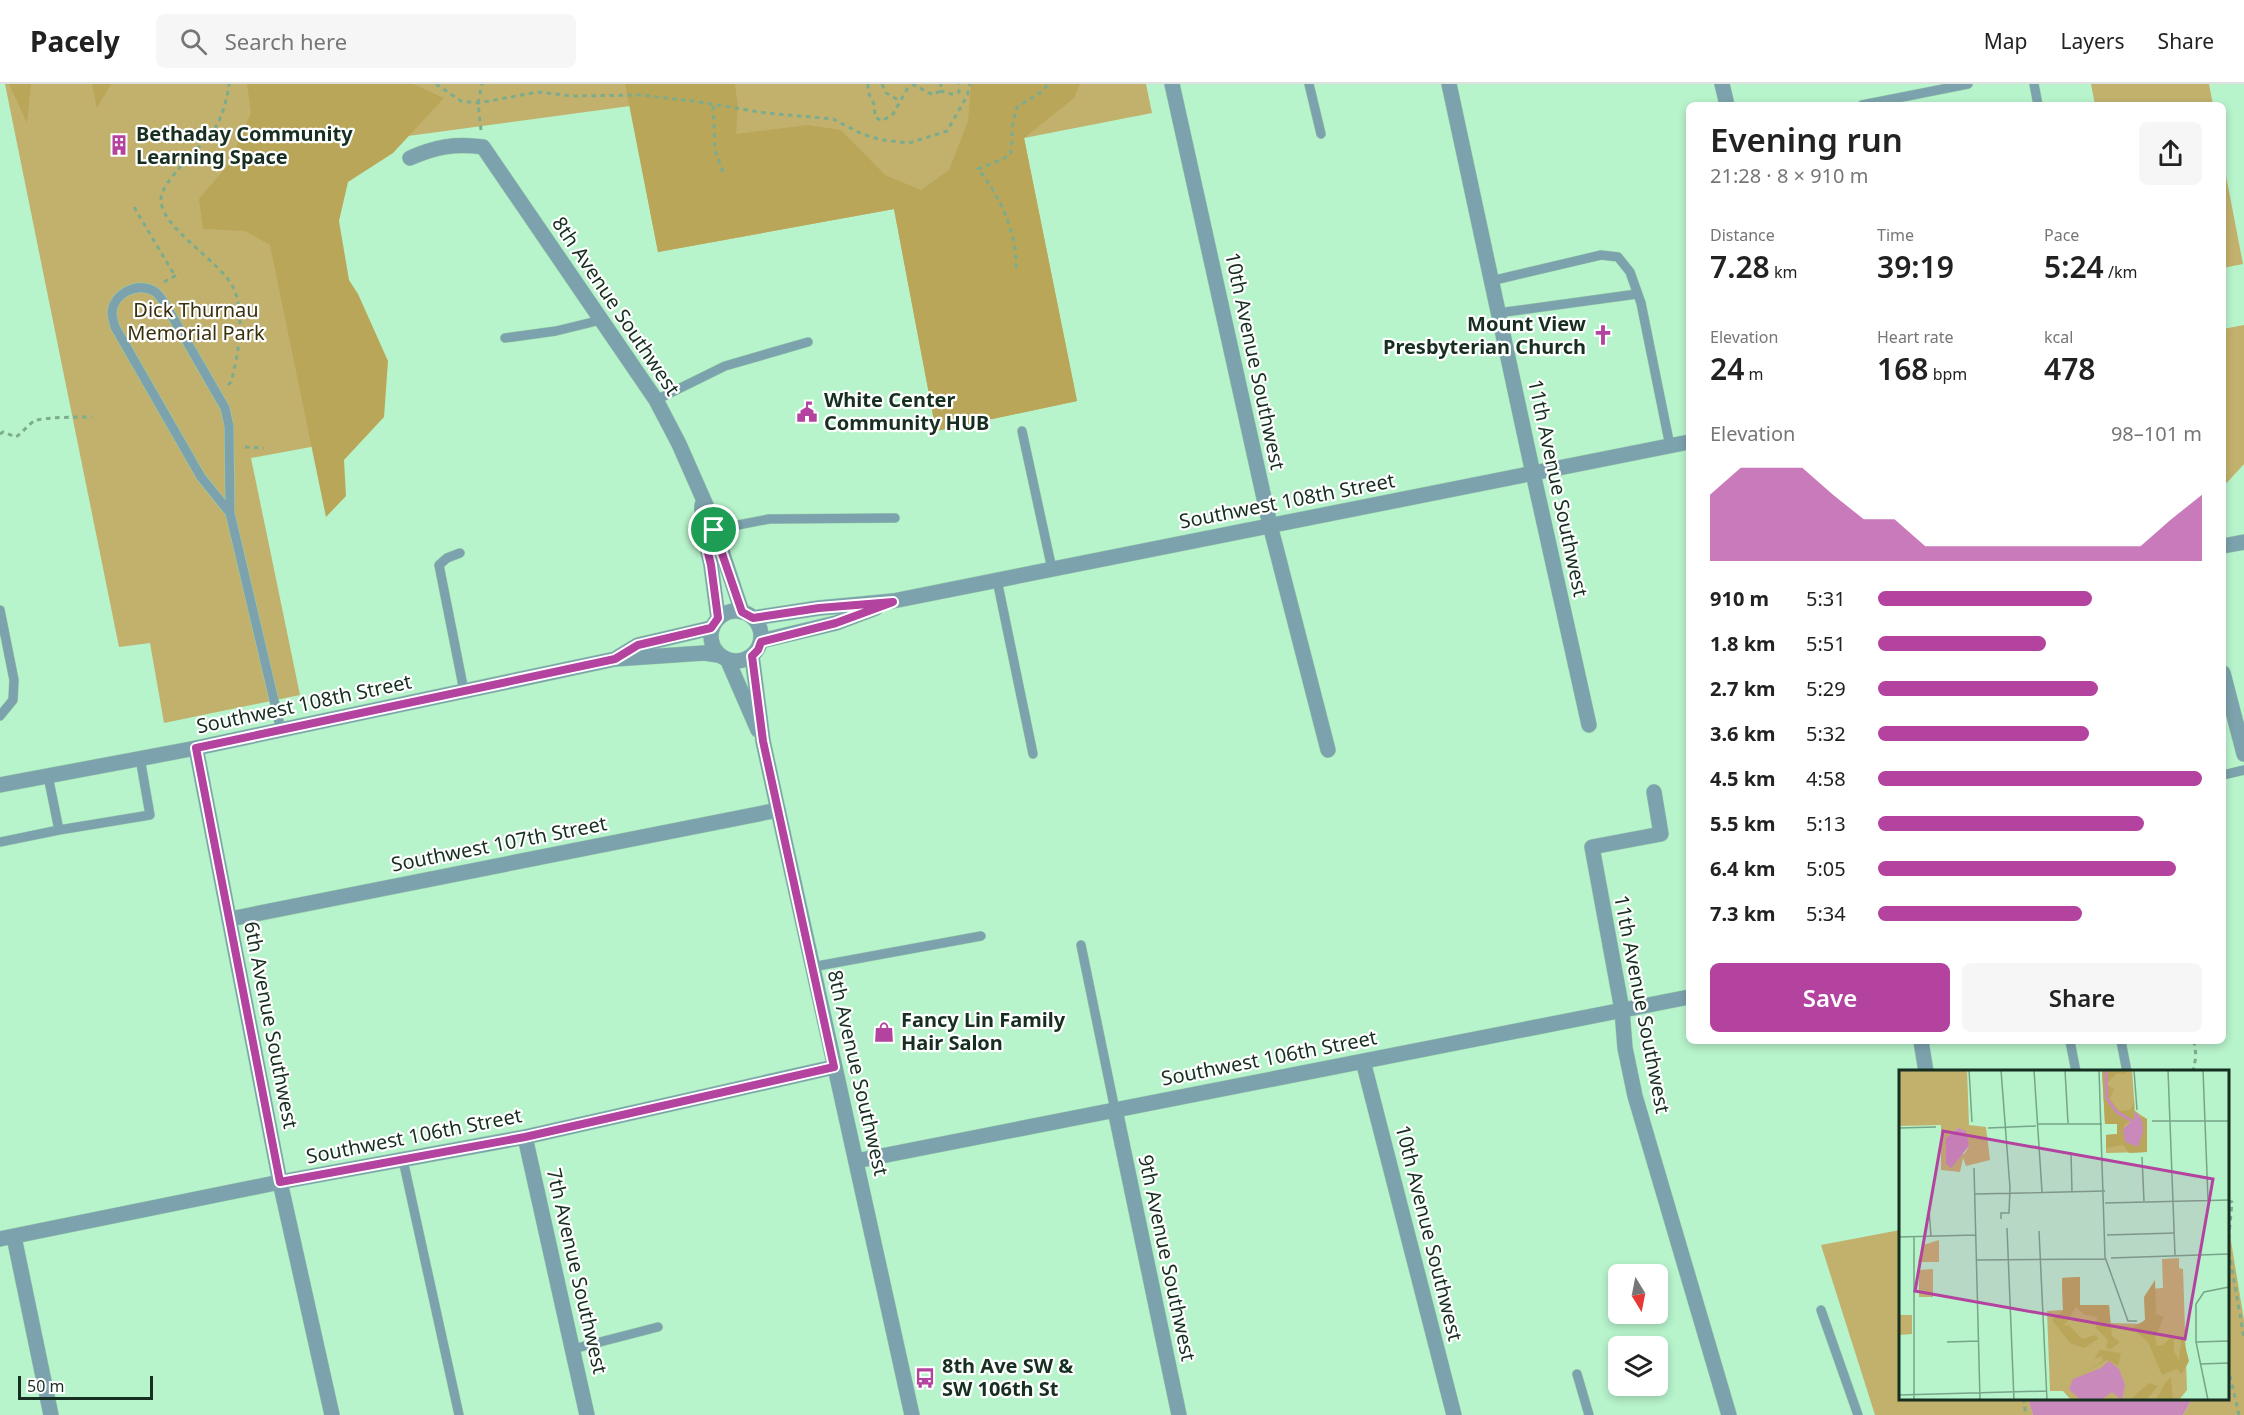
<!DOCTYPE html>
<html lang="en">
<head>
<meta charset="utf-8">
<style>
	body { margin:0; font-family:"Noto Sans",sans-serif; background:#f6f6f6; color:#222; height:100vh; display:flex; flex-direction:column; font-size:22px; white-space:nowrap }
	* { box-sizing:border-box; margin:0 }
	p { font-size:20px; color:#767676 }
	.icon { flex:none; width:33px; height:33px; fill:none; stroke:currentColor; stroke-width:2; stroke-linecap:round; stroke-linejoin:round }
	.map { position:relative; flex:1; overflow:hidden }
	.panel { position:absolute; left:1686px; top:18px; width:540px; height:942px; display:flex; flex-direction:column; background:#fff; border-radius:9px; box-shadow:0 3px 9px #0003 }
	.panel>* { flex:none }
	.needle { width:39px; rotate:170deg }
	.fabs { position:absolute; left:1608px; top:1180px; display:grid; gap:12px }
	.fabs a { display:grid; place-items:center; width:60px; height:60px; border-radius:9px; background:#fff; box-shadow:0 3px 9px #0003; font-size:30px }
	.scale { position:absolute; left:18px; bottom:15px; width:135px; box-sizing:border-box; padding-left:6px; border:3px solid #172f20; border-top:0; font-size:16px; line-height:21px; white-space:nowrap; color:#172f20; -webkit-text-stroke:4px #fff; paint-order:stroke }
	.pin { position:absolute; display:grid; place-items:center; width:51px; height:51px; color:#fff; margin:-26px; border:3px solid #fff; border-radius:50%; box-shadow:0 2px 6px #0007 }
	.round { display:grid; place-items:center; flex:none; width:63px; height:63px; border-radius:9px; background:#f6f6f6 }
	.head { display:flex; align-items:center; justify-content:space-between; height:102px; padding:0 24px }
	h1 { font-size:33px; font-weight:600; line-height:45px }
	.stats { display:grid; grid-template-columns:repeat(3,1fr); gap:9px; height:102px; padding:6px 24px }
	.stats div { display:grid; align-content:center }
	.stats b { font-size:30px; font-weight:600 }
	.stats small { font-size:16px; font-weight:400 }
	.stats p { font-size:16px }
	.chart { height:168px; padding:12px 24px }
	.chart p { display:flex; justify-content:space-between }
	.chart svg { width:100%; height:108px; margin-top:6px; fill:#b3439f; opacity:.7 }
	.button { display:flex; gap:12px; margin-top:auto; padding:12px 24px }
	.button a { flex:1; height:69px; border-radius:9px; background:#b3439f; color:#fff; font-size:24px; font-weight:600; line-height:69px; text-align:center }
	.button a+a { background:#f6f6f6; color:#222 }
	ul { padding:0 24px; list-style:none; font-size:20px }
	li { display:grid; grid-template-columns:96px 72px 1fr; align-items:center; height:45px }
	li i { height:15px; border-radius:8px; background:#b3439f }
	header { display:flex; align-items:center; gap:36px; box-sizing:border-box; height:84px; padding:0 30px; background:#fff; border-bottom:2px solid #e0e0e0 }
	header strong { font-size:28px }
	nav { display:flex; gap:33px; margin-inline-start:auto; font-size:21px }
	.search { width:420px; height:54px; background:#f6f6f6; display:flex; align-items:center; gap:15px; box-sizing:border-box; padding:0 21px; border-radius:9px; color:#767676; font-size:22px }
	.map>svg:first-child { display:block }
</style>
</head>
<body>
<header>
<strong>Pacely</strong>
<div class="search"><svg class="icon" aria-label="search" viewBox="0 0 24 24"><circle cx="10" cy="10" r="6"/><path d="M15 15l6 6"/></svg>Search here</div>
<nav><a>Map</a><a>Layers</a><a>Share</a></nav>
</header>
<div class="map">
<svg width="2244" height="1331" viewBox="0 0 2244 1331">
	<rect width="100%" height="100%" fill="#b7f3cb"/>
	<path fill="#c2b16d" d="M 5,0 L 1146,0 L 1152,29 L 1024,54 L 1077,317 L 936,347 L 894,125 L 658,168 L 630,22 L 304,66 L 365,353 L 251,374 L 300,611 L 164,639 L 150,559 L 119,563 Z
		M 2091,0 L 2209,0 L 2213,21 L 2095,21 Z
		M 2223,76 L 2243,180 L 2223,184 Z
		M 2244,241 L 2244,380 L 2223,403 L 2223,245 Z
		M 2228,1139 L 2244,1236 L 2244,1331 L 2183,1331 L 2192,1315 L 2228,1314 Z
		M 1900,1146 L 1900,1314 L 2028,1315 L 2033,1331 L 1875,1331 L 1821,1161 Z"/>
	<path fill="#baa659" d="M 9,0 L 31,0 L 27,39 Z
		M 92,0 L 111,0 L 97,24 Z
		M 247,0 L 413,0 L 444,14 L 393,69 L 348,98 L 339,137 L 349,196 L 358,210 L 388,277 L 384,333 L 344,376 L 346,412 L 326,433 L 270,161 L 245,147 L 203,145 L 199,115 L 228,81 L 251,29 Z
		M 625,0 L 735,0 L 738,23 L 736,50 L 808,41 L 841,46 L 885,91 L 921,106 L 949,86 L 968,37 L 971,0 L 1080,0 L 1074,14 L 1024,54 L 1077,317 L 936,347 L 894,125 L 658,168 Z"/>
	<path fill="#c989ba" d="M 2028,1315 L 2028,1314 L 2192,1315 L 2183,1331 L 2033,1331 Z"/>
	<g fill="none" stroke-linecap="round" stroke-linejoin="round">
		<g stroke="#9ad0ac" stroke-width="10">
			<path id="service" d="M 1309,0 L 1321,50
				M 2034,0 L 2038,21
				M 1862,21 L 1968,0
				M 1491,197 L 1601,171 L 1618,173 L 1630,188 L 1641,219 L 1670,362
				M 1498,229 L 1637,210
				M 505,254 L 556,247 L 601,236
				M 656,316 L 725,282 L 808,258
				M 1022,347 L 1052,485
				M 230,429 L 201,393 L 115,243 C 114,239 112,233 112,228 C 114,209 137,198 154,207 C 158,209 161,215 164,218 L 225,324 L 229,342 L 230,429 L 281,646
				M 712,446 L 769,435 L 895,434
				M 460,469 L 447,474 L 439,481 L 464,607
				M 997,496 L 1033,670
				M 0,526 L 14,596 L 13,616 L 0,632
				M 2223,691 L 2244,686
				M 59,746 L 150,731 L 140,674
				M 0,758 L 59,746 L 48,692
				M 1081,861 L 1115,1026
				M 812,883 L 981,852
				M 2070,957 L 2076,988
				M 2121,957 L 2127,988
				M 403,1076 L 459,1331
				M 1821,1226 L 1858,1331
				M 573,1265 L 658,1243
				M 1577,1290 L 1589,1331"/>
		</g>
		<g stroke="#9ad0ac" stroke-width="16">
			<path id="minor" d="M 1172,0 L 1270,441 L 1328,666
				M 1449,0 L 1529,371 L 1589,641
				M 410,74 C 435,63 455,59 483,63 L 656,316 L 679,360 L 709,428 L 742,528
				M 702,421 L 702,440 L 711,481 L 718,534
				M 2223,589 L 2244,670
				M 196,664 L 280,1098 L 332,1331
				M 1654,708 L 1661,750 L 1592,763 L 1622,926 L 1625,964 L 1635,1012 L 1729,1331
				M 230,835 L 778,726
				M 1921,957 L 1926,988
				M 1363,977 L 1454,1331
				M 1115,1026 L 1179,1331
				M 525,1053 L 587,1331
				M 856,1077 L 1689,913
				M 14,1153 L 51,1331
				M 0,1155 L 280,1098 L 525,1053 L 834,983"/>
		</g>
		<g stroke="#9ad0ac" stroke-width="16">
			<path id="tertiary" d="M 1722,0 L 1727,21
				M 2223,462 L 2244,458
				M711 552a25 25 0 1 1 50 0a25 25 0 1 1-50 0Z
				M 753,534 L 819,524 L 893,517 L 1689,358
				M 761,557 L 836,539 L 876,524
				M 752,572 L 763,657 L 778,726 L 912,1331
				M 618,573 L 638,561 L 711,544
				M 728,577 L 758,646
				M 0,701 L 196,664 L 615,575 L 704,569 L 718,571"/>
		</g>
		<path stroke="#7dac8d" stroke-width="3" stroke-dasharray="4.5 4.5" stroke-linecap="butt" d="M 436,0 L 461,17 L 478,19 L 538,8 L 572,12 L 640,11 L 693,17 L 766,29 L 833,35 L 862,50 L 882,56 L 909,59 L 947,47 L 967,12 L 970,0
			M 868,0 L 868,8 L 874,20 L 875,33 L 882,37 L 893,30 L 910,0
			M 882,0 L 886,9 L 900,17
			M 912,0 L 933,11 L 940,7 L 941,0
			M 940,7 L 952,10 L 959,8 L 959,0
			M 713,22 L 715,66 L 724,91
			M 481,46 L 478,19 L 482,0
			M 134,123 L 175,192
			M 1016,184 C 1017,150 1000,111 978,85 L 1003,75 L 1011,69 L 1013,38 L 1017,23 L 1043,7 L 1048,0
			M 164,198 L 180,189
			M 228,301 L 231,298 C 238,273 246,228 233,203 C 219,176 161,144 161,116 C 160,97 203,63 215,44 C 223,31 227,15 229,0
			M 0,350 L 3,348 L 16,353 C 22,349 28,341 34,337 C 42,333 80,333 92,333
			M 245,363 L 264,364
			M 2193,988 L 2196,972 L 2194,957
			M 2228,1117 L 2232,1118 L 2228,1162 L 2244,1254
			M 2228,1283 L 2239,1331
			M 2023,1314 L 2026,1331"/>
		<use href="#service" stroke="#7ca3ad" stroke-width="9"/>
		<use href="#minor" stroke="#7ca3ad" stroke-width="15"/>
		<use href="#tertiary" stroke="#7ca3ad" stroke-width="15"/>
	</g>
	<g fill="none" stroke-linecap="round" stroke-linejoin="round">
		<g stroke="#fff" stroke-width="12">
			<path id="route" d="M 714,446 L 742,528 L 753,534 L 819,524 L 893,518 L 836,539 L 761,558 L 758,566 L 752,572 L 763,657 L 834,983 L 525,1053 L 280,1098 L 196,664 L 615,575 L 638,561 L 711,544 L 718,534 L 711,481 L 703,448 Z"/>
		</g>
		<use href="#route" stroke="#b3439f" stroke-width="8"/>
	</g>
	<defs>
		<g id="building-bare" transform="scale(1.62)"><path d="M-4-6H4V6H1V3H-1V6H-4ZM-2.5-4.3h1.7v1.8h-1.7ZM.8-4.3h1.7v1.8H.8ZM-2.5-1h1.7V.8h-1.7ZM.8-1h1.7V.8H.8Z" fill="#b3439f" stroke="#fff" stroke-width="2.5" paint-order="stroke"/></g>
		<g id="church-bare" transform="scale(1.62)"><path d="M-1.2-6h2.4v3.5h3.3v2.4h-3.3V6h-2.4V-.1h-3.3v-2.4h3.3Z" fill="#b3439f" stroke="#fff" stroke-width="2.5" paint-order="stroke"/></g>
		<g id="civic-bare" transform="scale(1.62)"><path d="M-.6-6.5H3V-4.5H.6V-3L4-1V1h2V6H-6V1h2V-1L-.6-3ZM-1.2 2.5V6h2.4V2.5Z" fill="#b3439f" stroke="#fff" stroke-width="2.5" paint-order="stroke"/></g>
		<g id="shop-bare" transform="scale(1.62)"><path d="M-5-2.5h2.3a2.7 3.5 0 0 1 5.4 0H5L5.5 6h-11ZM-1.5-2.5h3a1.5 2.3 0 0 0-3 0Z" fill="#b3439f" stroke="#fff" stroke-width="2.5" paint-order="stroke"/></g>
		<g id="bus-bare" transform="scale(1.62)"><path d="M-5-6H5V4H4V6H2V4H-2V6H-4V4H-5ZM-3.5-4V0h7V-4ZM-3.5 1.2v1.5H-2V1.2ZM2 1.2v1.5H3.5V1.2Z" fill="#b3439f" stroke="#fff" stroke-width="2.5" paint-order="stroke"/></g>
	</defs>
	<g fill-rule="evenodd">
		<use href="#building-bare" x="119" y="61"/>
		<use href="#church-bare" x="1603" y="251"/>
		<use href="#civic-bare" x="807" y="328"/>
		<use href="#shop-bare" x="884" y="948"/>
		<use href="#bus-bare" x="925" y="1294"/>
	</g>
	<g text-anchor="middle" stroke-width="4.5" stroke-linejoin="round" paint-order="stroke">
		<g font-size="20" font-weight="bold" fill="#172f20" stroke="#fff" text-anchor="start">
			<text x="136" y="57">Bethaday Community<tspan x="136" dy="23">Learning Space</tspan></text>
			<text x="1586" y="247" text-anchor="end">Mount View<tspan x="1586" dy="23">Presbyterian Church</tspan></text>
			<text x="824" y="323">White Center<tspan x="824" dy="23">Community HUB</tspan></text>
			<text x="901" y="943">Fancy Lin Family<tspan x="901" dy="23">Hair Salon</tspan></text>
			<text x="942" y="1289">8th Ave SW &amp;<tspan x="942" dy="23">SW 106th St</tspan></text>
		</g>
		<g font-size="20" fill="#172f20" stroke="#fff">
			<text transform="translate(616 222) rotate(56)" y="7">8th Avenue Southwest</text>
			<text transform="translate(1255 277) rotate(78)" y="7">10th Avenue Southwest</text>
			<text transform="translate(1558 404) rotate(78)" y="7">11th Avenue Southwest</text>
			<text transform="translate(1287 417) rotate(-11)" y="7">Southwest 108th Street</text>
			<text transform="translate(304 620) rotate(-12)" y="7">Southwest 108th Street</text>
			<text transform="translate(499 760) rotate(-11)" y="7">Southwest 107th Street</text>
			<text transform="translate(1642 920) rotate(79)" y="7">11th Avenue Southwest</text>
			<text transform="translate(271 941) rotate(79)" y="7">6th Avenue Southwest</text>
			<text transform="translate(1269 974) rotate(-11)" y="7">Southwest 106th Street</text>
			<text transform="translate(858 989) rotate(77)" y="7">8th Avenue Southwest</text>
			<text transform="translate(414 1052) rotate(-11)" y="7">Southwest 106th Street</text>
			<text transform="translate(1429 1149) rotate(76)" y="7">10th Avenue Southwest</text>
			<text transform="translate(1167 1174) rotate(78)" y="7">9th Avenue Southwest</text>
			<text transform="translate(577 1187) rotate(77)" y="7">7th Avenue Southwest</text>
		</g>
		<g font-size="20" fill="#39300d" stroke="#fff">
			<text x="196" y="233">Dick Thurnau<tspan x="196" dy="23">Memorial Park</tspan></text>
		</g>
	</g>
	<g transform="translate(1899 986)">
		<rect width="330" height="330" fill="#b7f3cb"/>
		<path d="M 0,0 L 68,0 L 70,55 L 87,57 L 91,90 L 67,96 L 64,88 L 61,102 L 42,100 L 42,55 L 0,56 ZM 59,58 L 70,76 L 66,83 L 47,92 L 47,68 ZM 203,0 L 233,0 L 236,41 L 248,49 L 248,82 L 207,83 L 207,65 L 218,64 L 218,54 L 206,54 ZM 40,170 L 40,192 L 19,192 L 24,175 ZM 280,188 L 280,198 L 284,199 L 288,320 L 280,330 L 172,330 L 164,321 L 151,321 L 148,241 L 164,240 L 163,208 L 181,207 L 181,235 L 210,235 L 211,253 L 250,254 L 250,219 L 264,218 L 263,189 ZM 34,199 L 34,227 L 20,227 L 20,200 ZM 0,245 L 13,245 L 13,264 L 0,265 Z" fill="#c2b16d" fill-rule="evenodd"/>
		<path d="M 203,0 L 229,0 L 227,4 L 218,3 L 207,14 L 215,19 L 211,29 L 220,41 L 231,40 L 235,32 L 235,49 L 225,55 L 226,67 L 244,62 L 241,46 L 248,49 L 248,82 L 230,83 L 224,75 L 207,78 L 207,65 L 218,64 L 218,54 L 206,54 ZM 181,207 L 181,235 L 210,235 L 213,266 L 221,272 L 212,279 L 207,278 L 209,270 L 197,258 L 198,247 L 186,245 L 177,237 L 165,256 L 170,255 L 183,269 L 197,265 L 199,269 L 185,278 L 171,273 L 153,250 L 164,241 L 163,208 ZM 256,210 L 257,244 L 265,247 L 256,268 L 258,276 L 264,275 L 275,264 L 275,282 L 280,290 L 283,264 L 290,291 L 283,304 L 278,299 L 263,305 L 249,272 L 233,258 L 246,250 L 245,227 ZM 201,280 L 222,283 L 219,296 L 208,290 L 178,307 L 204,291 L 203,286 L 195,289 ZM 272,307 L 274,330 L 257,330 L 265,315 ZM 250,313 L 259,316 L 247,330 L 231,330 Z" fill="#baa659"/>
		<path d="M 236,41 L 243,50 L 244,62 L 239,77 L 226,72 L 224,59 L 235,49 ZM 59,58 L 67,61 L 70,76 L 52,98 L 47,94 L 47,68 ZM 210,291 L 220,299 L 226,315 L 223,330 L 213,322 L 202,330 L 182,330 L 170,319 L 174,309 L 202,298 Z" fill="#c989ba"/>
		<path fill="none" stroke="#c989ba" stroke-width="3" d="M 207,0 L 208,29 L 218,42 L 233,51"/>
		<path fill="none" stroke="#77a587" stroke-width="1.5" d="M 70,0 L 73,52M 135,0 L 143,122M 166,0 L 169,53M 200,0 L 206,187 L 229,251 L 238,251M 235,0 L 238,40M 269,0 L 276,185M 304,0 L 309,130M 253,51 L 330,51M 138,54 L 203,54M 0,58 L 37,57M 89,58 L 137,56M 172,82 L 173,122M 243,87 L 245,131M 75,98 L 81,330M 75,124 L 206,121M 206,133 L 330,130M 30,139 L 32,166M 102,149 L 102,143 L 110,143 L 111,118 L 102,0M 108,158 L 115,330M 140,161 L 148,330M 208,165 L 276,163M 0,167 L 76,165M 212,188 L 330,184M 77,190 L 207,189M 48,272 L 80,271M 297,272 L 330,271M 301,294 L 330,293M 0,325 L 148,321M 15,330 L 15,166M 309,330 L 297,272 L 297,234 L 305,222 L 330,217"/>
		<path fill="#b3439f" fill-opacity="0.15" stroke="#b3439f" stroke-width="3" d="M 44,61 L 314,109 L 286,269 L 16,221 Z"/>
		<rect width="330" height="330" fill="none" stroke="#172f20" stroke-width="3"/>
	</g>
</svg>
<div class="fabs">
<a><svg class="needle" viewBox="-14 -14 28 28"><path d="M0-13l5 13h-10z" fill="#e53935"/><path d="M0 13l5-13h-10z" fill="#767676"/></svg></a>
<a><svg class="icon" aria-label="layers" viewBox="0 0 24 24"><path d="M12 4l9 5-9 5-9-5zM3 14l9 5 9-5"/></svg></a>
</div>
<div class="scale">50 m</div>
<div class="pin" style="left:714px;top:446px;background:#1e9e55"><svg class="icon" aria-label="arrive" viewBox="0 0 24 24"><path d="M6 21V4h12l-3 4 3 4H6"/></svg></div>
<section class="panel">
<div class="head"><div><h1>Evening run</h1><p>21:28 · 8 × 910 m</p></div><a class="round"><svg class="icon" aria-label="share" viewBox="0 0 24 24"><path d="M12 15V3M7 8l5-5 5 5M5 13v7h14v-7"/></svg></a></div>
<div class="stats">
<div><p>Distance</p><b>7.28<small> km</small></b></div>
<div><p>Time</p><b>39:19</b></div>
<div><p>Pace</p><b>5:24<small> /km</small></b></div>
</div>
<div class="stats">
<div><p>Elevation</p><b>24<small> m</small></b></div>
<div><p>Heart rate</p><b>168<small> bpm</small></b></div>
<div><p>kcal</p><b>478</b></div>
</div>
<div class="chart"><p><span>Elevation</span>98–101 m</p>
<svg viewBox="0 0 160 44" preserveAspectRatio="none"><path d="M0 44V17L10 6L20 6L30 6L40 17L50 27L60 27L70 38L80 38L90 38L100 38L110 38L120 38L130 38L140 38L150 27L160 17V44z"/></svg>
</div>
<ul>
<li><b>910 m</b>5:31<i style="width:66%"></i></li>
<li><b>1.8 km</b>5:51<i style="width:52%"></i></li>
<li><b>2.7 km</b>5:29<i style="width:68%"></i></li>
<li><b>3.6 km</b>5:32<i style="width:65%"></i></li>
<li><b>4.5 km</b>4:58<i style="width:100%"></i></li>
<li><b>5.5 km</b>5:13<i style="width:82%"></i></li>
<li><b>6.4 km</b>5:05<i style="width:92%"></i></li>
<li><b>7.3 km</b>5:34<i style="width:63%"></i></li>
</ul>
<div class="button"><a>Save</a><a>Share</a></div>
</section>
</div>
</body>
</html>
